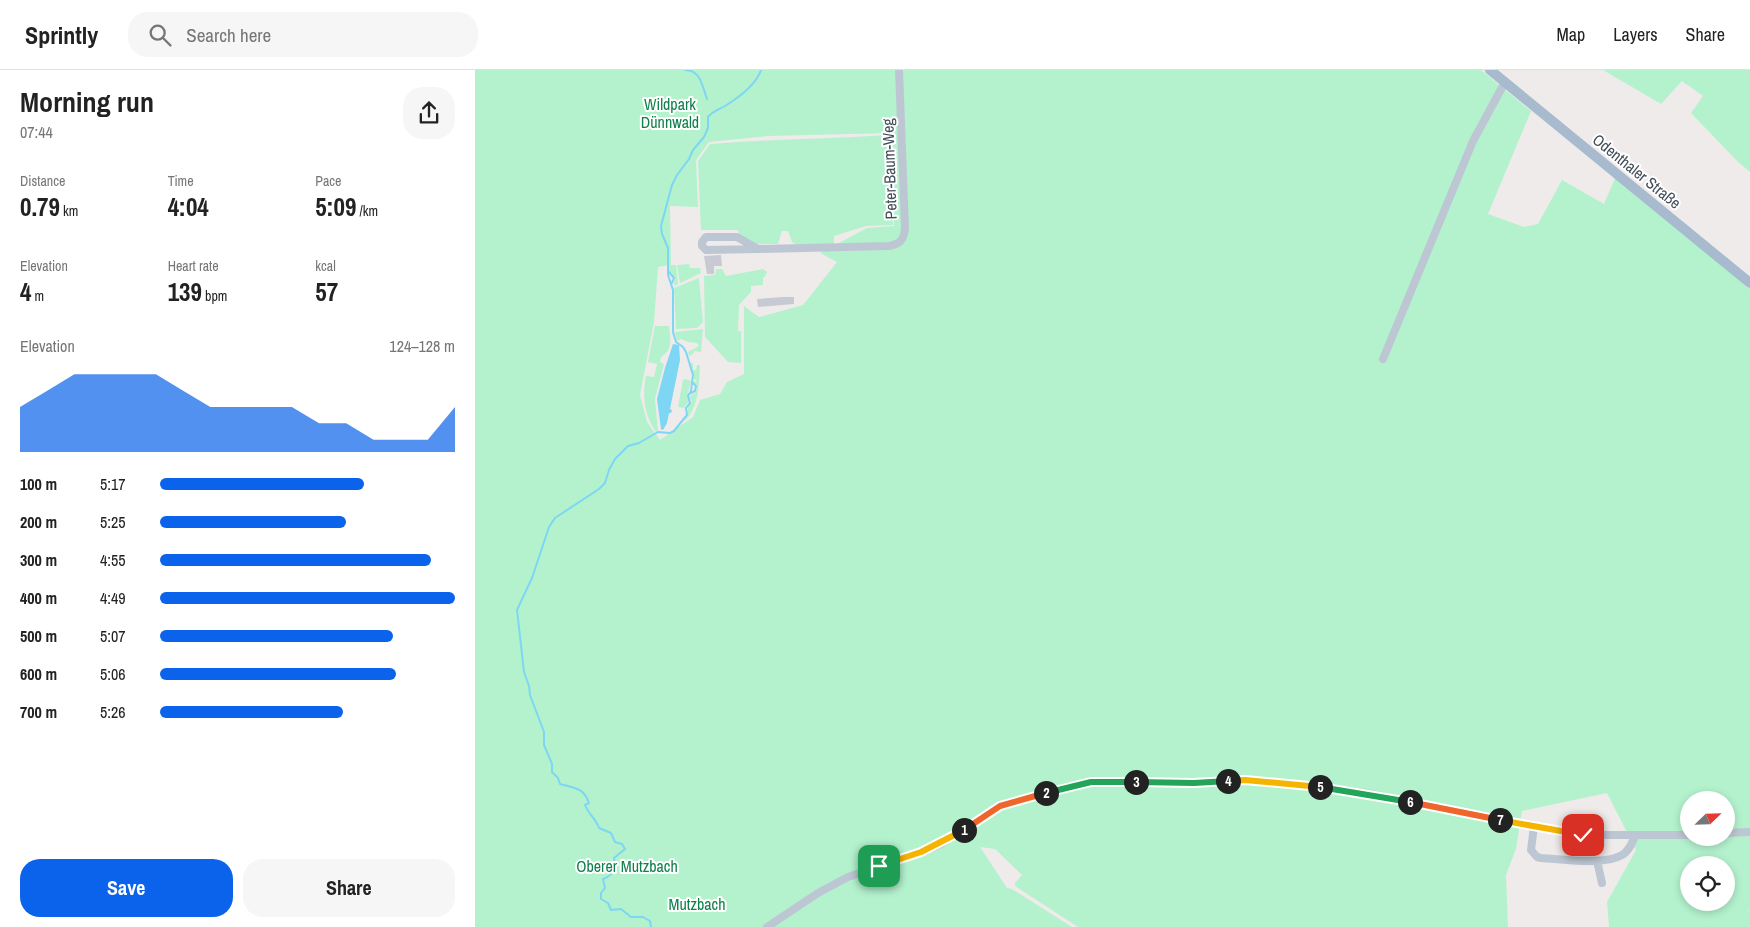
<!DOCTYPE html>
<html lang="en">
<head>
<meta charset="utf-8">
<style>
	body { margin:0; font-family:"Archivo Narrow",sans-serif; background:#f6f6f6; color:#222; height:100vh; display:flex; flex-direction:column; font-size:19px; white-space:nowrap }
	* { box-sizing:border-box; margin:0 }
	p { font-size:16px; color:#767676 }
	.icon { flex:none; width:28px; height:28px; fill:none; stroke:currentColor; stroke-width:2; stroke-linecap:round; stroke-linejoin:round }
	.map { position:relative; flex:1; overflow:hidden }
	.side { display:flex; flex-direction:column; background:#fff; width:475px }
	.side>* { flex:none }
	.needle { width:32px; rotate:67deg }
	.controls { position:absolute; left:1205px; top:721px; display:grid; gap:10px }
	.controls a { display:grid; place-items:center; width:55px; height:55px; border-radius:50%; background:#fff; box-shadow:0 2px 8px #0003; font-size:25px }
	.pin { position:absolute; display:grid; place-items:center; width:42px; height:42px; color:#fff; margin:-21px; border-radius:10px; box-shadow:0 2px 8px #0006 }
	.km { position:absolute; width:25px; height:25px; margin:-12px; border-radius:50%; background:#222; color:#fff; font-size:14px; line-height:25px; text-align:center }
	.round { display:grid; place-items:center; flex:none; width:52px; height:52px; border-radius:20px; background:#f6f6f6 }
	.overview { display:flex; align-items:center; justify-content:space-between; height:85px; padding:0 20px }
	h1 { font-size:28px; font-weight:700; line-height:38px }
	.figures { display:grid; grid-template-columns:repeat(3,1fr); gap:8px; height:85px; padding:5px 20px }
	.figures div { display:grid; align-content:center }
	.figures b { font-size:25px; font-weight:700 }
	.figures small { font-size:14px; font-weight:400 }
	.figures p { font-size:14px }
	.chart { height:140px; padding:10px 20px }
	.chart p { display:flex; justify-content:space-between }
	.chart svg { width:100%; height:90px; margin-top:5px; fill:#0a63ea; opacity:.7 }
	.action { display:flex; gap:10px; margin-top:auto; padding:10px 20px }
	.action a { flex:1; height:58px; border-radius:20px; background:#0a63ea; color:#fff; font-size:20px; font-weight:700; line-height:58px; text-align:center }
	.action a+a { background:#f6f6f6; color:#222 }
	ul { padding:0 20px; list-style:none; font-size:16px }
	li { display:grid; grid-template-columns:80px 60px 1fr; align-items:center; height:38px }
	li i { height:12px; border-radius:6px; background:#0a63ea }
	header { display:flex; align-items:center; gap:30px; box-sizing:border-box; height:70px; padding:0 25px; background:#fff; border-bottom:1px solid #e0e0e0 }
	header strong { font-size:24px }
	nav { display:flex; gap:28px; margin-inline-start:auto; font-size:18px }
	.search { width:350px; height:45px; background:#f6f6f6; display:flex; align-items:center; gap:12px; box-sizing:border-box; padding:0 18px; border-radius:20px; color:#767676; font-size:19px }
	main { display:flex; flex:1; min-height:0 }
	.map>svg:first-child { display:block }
</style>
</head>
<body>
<header>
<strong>Sprintly</strong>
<div class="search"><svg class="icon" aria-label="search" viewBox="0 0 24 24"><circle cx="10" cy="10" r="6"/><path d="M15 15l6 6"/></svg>Search here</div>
<nav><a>Map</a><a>Layers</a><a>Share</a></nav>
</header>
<main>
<section class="side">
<div class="overview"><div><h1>Morning run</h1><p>07:44</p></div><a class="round"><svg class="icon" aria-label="share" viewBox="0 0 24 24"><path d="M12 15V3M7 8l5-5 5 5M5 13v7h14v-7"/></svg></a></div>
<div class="figures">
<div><p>Distance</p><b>0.79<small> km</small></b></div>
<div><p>Time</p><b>4:04</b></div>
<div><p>Pace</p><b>5:09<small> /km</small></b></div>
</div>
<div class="figures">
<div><p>Elevation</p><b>4<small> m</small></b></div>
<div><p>Heart rate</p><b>139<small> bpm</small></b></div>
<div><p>kcal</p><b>57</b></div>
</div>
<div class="chart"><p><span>Elevation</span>124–128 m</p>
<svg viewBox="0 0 160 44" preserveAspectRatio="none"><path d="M0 44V22L10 14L20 6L30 6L40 6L50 6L60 14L70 22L80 22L90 22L100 22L110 30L120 30L130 38L140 38L150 38L160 22V44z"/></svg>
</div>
<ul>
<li><b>100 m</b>5:17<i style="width:69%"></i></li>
<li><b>200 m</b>5:25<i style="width:63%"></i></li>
<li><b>300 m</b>4:55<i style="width:92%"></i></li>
<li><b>400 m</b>4:49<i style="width:100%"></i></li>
<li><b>500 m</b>5:07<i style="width:79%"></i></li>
<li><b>600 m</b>5:06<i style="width:80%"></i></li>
<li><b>700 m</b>5:26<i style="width:62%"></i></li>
</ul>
<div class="action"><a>Save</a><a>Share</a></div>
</section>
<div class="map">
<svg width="1275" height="857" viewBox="0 0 1275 857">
	<rect width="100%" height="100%" fill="#efebeb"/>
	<path fill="#b4f2ce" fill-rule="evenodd" d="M 0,0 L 1006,0 L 1056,41 L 1013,144 L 1049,157 L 1063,154 L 1087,110 L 1129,134 L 1140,108 L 1275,219 L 1275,840 L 1272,841 L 1275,841 L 1275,857 L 1134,857 L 1132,832 L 1161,780 L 1132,723 L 1047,741 L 1041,779 L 1031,805 L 1033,857 L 603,857 L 540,816 L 540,813 L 547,805 L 520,779 L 505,777 L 532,818 L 537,819 L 597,857 L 0,857 ZM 416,63 L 419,156 L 392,158 L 345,183 L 362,192 L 328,235 L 284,247 L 269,236 L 269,304 L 252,312 L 245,324 L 225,330 L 218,347 L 185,370 L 172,352 L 165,325 L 179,252 L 183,197 L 194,195 L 194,201 L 200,208 L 199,216 L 203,214 L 201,195 L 196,195 L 195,136 L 223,137 L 221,90 L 234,72 L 293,66 ZM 1214,730 L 1251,730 L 1251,768 L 1214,768 ZM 1214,795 L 1251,795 L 1251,832 L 1214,832 Z
		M 1128,0 L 1275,0 L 1275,102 L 1262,91 L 1216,43 L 1228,26 L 1207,11 L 1186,34 Z
		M 414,65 L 418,155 L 391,156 L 359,166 L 359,174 L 320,174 L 317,172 L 313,161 L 307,161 L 303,174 L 279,174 L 264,164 L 263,160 L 226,160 L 223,91 L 235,74 C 295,69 354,69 414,65 Z
		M 214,194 L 215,198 L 225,198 L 226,203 L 205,213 L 202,195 Z
		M 241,199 L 247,199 L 251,206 L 288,199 L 292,202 L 290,207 L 288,207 L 288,215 L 276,216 L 276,222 L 264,235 L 263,261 L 266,261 L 266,293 L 253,292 L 230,267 L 229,206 L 240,205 Z
		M 224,208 L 228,252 L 222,258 L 201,259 L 199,218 Z
		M 180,256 L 194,256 C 195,264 197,275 192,282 C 188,286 186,286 185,292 L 189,294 L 180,329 L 183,361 L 181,362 C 169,344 167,326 171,306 L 179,307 L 182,294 L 173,292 Z
		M 228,259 L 226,282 L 219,281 L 218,284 L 214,286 L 213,282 L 224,276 L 222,273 L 213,272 L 206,269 L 202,271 L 200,262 Z
		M 215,293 L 218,293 L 218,300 L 221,300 L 222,295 L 225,295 C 224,314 224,338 209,352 L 213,345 L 213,336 L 217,331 L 214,327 L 221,322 L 222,315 L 218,313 L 222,310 L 219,309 Z
		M 210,309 L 216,311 L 212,327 L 214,331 L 209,338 L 203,337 L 208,310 Z"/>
	<path fill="#7dd6f3" d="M 198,274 L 204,275 L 205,290 L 195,339 L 197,340 L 196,343 L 194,343 L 192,353 L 188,360 L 186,359 L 182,329 L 190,298 L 200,300 L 190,298 Z"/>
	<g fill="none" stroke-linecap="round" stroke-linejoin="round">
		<path stroke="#7dd6f3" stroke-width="2" d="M 210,0 C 226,0 227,16 232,29
			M 193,201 L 199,208 L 197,213
			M 214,324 L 220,321 L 221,316 L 217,312
			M 176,857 L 175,851 L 168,847 L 156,847 L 146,839 L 136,840 L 133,833 L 126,829 L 126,823 L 130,818 L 128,809 C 139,805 140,799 139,788 L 150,779 L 147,774 L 140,772 L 136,763 L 124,758 C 121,749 114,745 110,735 L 114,733 C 109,718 100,718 85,714 L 83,708 L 77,702 L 77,694 L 69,675 L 69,662 L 55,625 L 54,616 L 49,602 L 42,540 L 57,508 L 74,457 L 80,448 L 124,419 L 130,413 L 134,400 L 140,389 L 153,376 L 164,373 L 183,362 L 195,363 L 199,361 L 212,345 L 211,338 L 215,333 L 213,326 L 216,321 L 218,305 L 211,282 L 208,277 L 201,272 L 198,262 L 198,220 L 193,205 L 193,178 L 187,164 L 186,156 L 197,115 L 202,105 L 214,89 L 218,80 L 229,67 L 233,58 L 233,47 C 238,41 243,40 250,36 C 263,28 281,15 286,0"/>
	</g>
	<path fill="#c7cad2" d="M 246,185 L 247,196 L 239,196 L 239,204 L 232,204 L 229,186 Z
		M 308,227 L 319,227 L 319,234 L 283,237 L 282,229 Z"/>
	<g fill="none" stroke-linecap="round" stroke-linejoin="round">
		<path stroke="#bdc7d3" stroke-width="8" d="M 231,167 L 262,167 L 283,179 L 231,180 L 227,176 L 227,172 Z
			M 283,179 L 414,176 C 425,174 429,170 430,158 L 424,0
			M 908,289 L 998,71 L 1030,12
			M 1059,756 L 1056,780 L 1062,787 L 1066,788 C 1088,789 1128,796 1147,785 C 1154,781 1157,773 1160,766
			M 1251,763 L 1275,762
			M 1122,791 L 1127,813
			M 292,857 L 343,823 L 373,807 L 447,782 L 466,774 L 525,736 L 616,712 L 719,713 L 770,710 L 891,723 L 1108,765 L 1214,765"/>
		<path stroke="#a8bace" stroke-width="10" d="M 1015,0 L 1275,213"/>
	</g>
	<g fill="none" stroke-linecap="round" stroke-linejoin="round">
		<g stroke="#fff" stroke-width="10">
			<path id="split-1" d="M 404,796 L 446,782 L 489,760"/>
		</g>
		<g stroke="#fff" stroke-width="10">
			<path id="split-2" d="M 489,760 L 525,736 L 571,723"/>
		</g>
		<g stroke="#fff" stroke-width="10">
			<path id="split-3" d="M 571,723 L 616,712 L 661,712"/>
		</g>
		<g stroke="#fff" stroke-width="10">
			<path id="split-4" d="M 661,712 L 719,713 L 753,711"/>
		</g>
		<g stroke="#fff" stroke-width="10">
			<path id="split-5" d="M 753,711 L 770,710 L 845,717"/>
		</g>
		<g stroke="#fff" stroke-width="10">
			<path id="split-6" d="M 845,717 L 935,732"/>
		</g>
		<g stroke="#fff" stroke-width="10">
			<path id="split-7" d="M 935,732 L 1025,750"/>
		</g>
		<g stroke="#fff" stroke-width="10">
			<path id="split-8" d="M 1025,750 L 1108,765"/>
		</g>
		<use href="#split-1" stroke="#f5b400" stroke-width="6"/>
		<use href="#split-2" stroke="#f0652b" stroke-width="6"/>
		<use href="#split-3" stroke="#22a559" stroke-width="6"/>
		<use href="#split-4" stroke="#22a559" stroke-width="6"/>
		<use href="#split-5" stroke="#f5b400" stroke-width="6"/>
		<use href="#split-6" stroke="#22a559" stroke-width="6"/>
		<use href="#split-7" stroke="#f0652b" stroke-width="6"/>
		<use href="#split-8" stroke="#f5b400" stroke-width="6"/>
	</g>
	<g text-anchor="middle" stroke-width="4" stroke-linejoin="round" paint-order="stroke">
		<g font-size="16" fill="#0f804c" stroke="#fff">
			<text x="195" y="40">Wildpark<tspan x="195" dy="18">Dünnwald</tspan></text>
			<text x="152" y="802">Oberer Mutzbach</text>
			<text x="222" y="840">Mutzbach</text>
		</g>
		<g font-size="16" fill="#434e5a" stroke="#fff">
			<text transform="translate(414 99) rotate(-92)" y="6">Peter-Baum-Weg</text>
			<text transform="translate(1162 101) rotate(39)" y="6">Odenthaler Straße</text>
		</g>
	</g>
</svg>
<div class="controls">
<a><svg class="needle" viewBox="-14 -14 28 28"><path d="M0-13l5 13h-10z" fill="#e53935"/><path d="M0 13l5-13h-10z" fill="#767676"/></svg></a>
<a><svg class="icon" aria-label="locate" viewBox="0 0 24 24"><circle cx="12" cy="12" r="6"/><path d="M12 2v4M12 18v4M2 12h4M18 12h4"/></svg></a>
</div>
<div class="pin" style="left:404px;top:796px;background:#1e9e55"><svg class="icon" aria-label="arrive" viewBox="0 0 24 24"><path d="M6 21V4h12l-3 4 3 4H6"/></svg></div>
<div class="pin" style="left:1108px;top:765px;background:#d93025"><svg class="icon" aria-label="check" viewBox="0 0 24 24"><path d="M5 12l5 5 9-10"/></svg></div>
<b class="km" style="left:489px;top:760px">1</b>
<b class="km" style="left:571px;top:723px">2</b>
<b class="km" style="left:661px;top:712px">3</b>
<b class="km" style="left:753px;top:711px">4</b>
<b class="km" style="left:845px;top:717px">5</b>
<b class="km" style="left:935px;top:732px">6</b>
<b class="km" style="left:1025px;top:750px">7</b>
</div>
</main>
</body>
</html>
